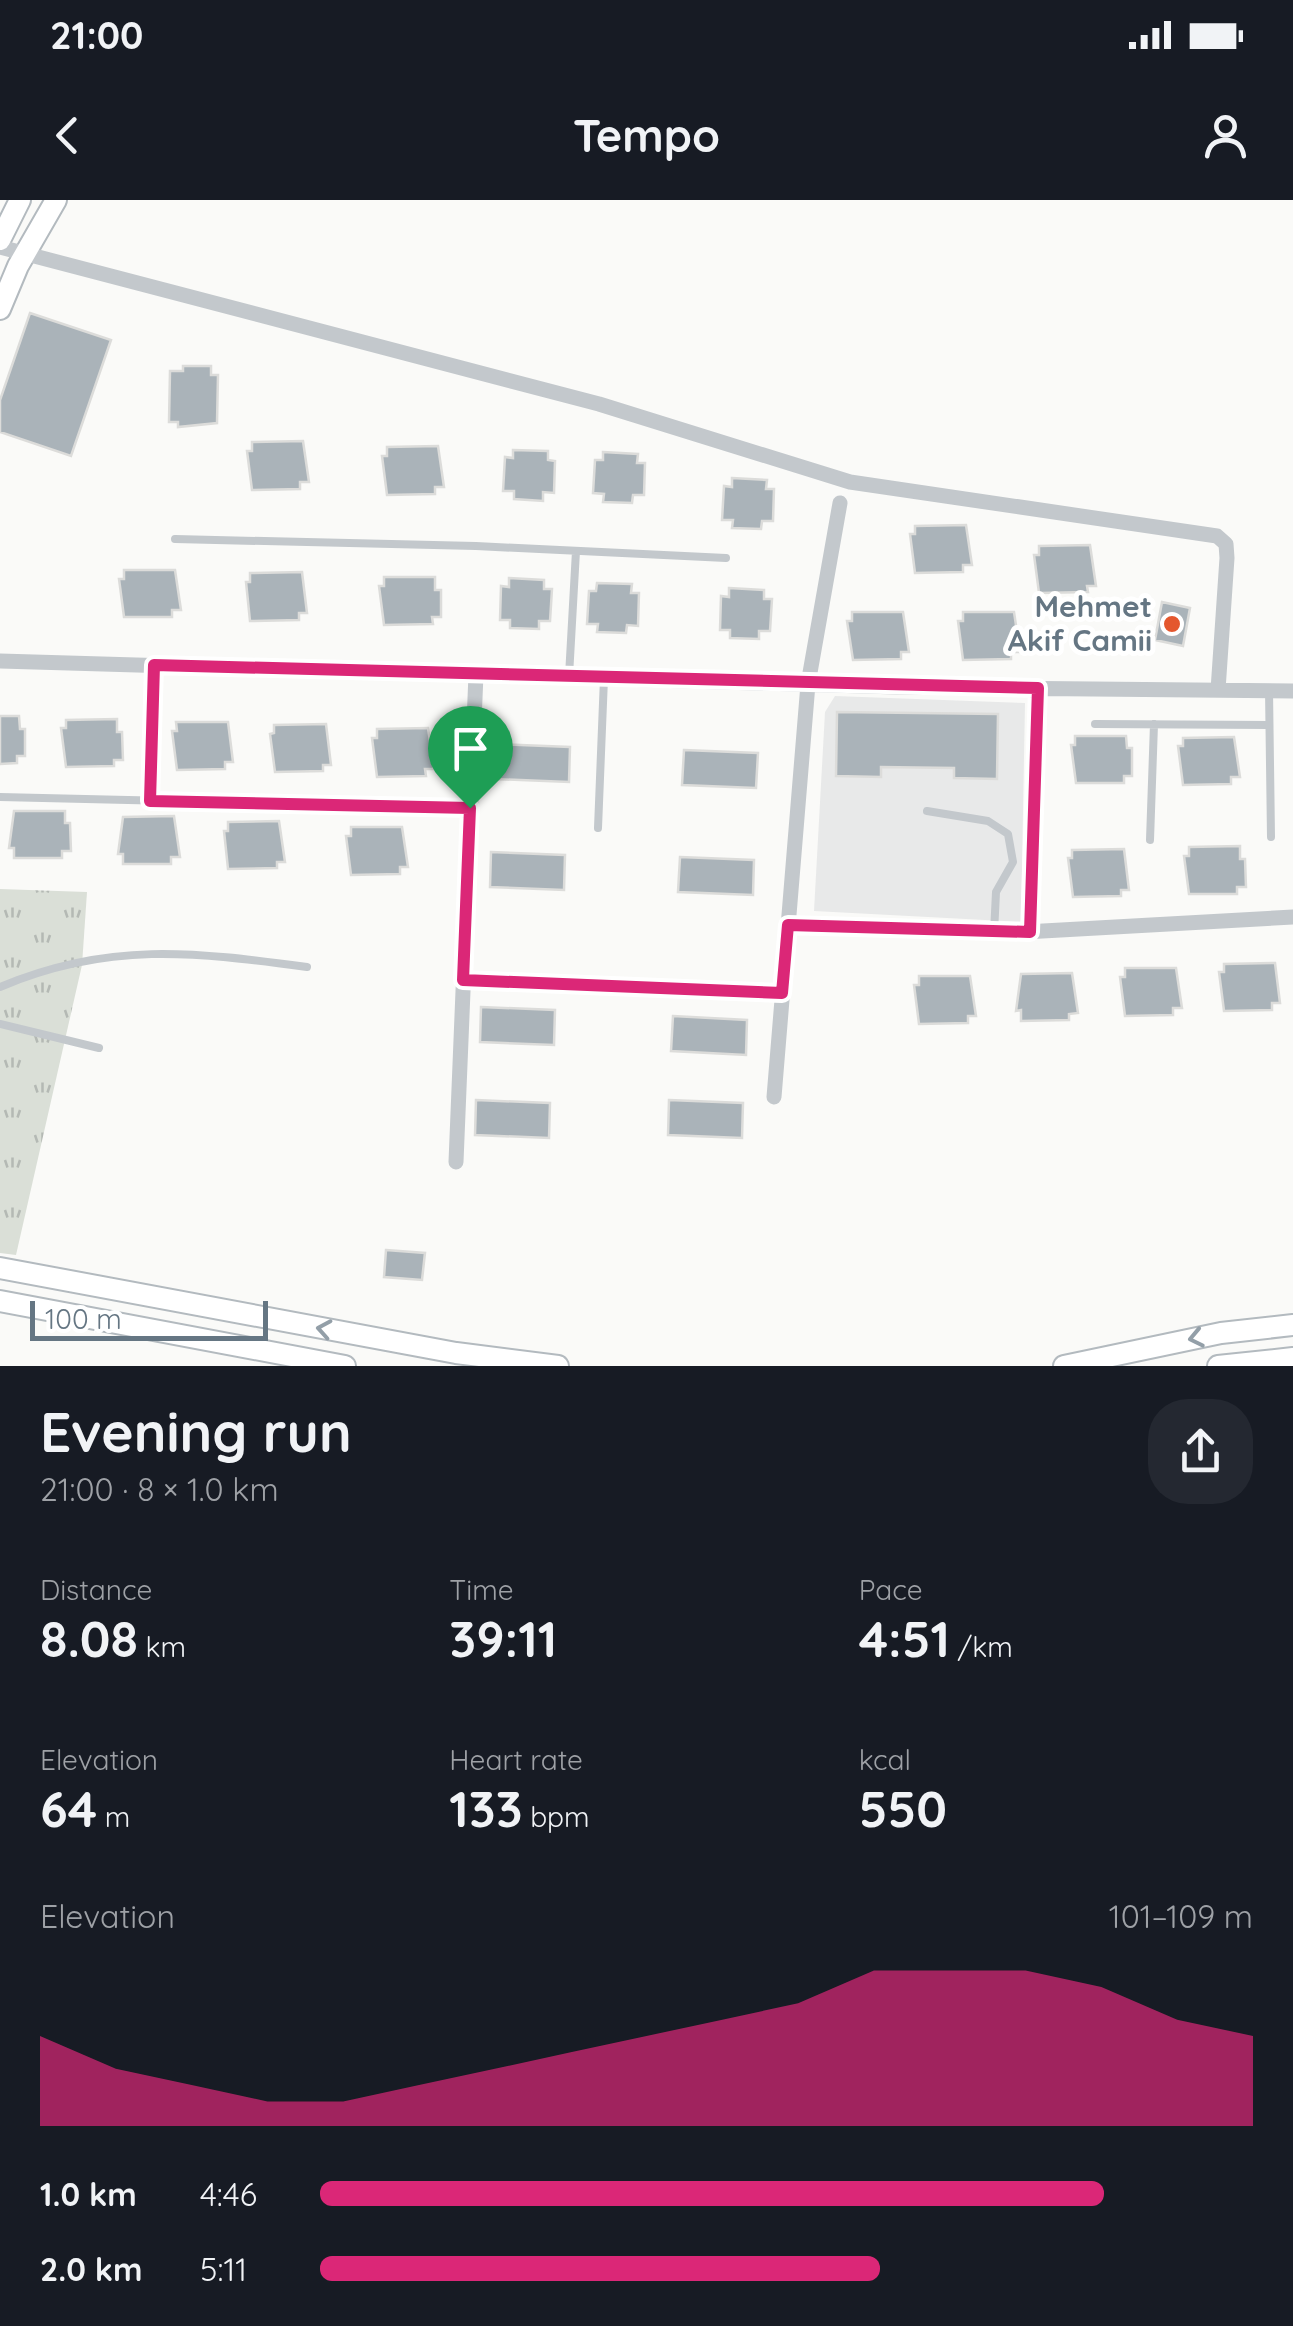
<!DOCTYPE html>
<html lang="en">
<head>
<meta charset="utf-8">
<style>
	body { margin:0; font-family:Quicksand,sans-serif; background:#242831; color:#f1f3f6; height:100vh; display:flex; flex-direction:column; font-size:38px; white-space:nowrap }
	* { box-sizing:border-box; margin:0 }
	p { font-size:32px; color:#9ea1a6 }
	.icon { flex:none; width:55px; height:55px; fill:none; stroke:currentColor; stroke-width:2; stroke-linecap:round; stroke-linejoin:round }
	.map { position:relative; height:1166px; overflow:hidden }
	.panel { display:flex; flex-direction:column; background:#171b24; flex:1 }
	.panel>* { flex:none }
	.scale { position:absolute; left:30px; bottom:25px; width:238px; box-sizing:border-box; padding-left:10px; border:5px solid #657683; border-top:0; font-size:28px; line-height:35px; white-space:nowrap; color:#657683; -webkit-text-stroke:8px #fff; paint-order:stroke }
	.pin { position:absolute; display:grid; place-items:center; width:85px; height:85px; color:#fff; margin:-102px -42px; border-radius:50% 50% 50% 0; rotate:-45deg; box-shadow:0 0 10px #0007 }
	.pin .icon { rotate:45deg }
	.round { display:grid; place-items:center; flex:none; width:105px; height:105px; border-radius:40px; background:#242831 }
	.overview { display:flex; align-items:center; justify-content:space-between; height:170px; padding:0 40px }
	h1 { font-size:55px; font-weight:700; line-height:75px }
	.figures { display:grid; grid-template-columns:repeat(3,1fr); gap:15px; height:170px; padding:10px 40px }
	.figures div { display:grid; align-content:center }
	.figures b { font-size:50px; font-weight:700 }
	.figures small { font-size:28px; font-weight:400 }
	.figures p { font-size:28px }
	.chart { height:280px; padding:20px 40px }
	.chart p { display:flex; justify-content:space-between }
	.chart svg { width:100%; height:180px; margin-top:10px; fill:#db2777; opacity:.7 }
	ul { padding:0 40px; list-style:none; font-size:32px }
	li { display:grid; grid-template-columns:160px 120px 1fr; align-items:center; height:75px }
	li i { height:25px; border-radius:12px; background:#db2777 }
	.status { display:flex; justify-content:space-between; align-items:center; height:70px; padding:0 50px; background:#171b24; direction:ltr }
	.status svg { height:28px; fill:currentColor }
	header { display:flex; justify-content:space-between; align-items:center; height:130px; padding:0 40px; background:#171b24; font-size:45px; font-weight:700 }
	.map>svg:first-child { display:block }
</style>
</head>
<body>
<div class="status"><b>21:00</b><svg viewBox="0 0 49 12"><path d="M0 12V9h3v3zM5 12V6h3v6zM10 12V3h3v9zM15 12V0h3v12zM26 1h20v11H26zM47 4h2v5h-2z"/></svg></div>
<header><svg class="icon" aria-label="back" viewBox="0 0 24 24"><path d="M15 5l-7 7 7 7"/></svg>Tempo<svg class="icon" aria-label="person" viewBox="0 0 24 24"><circle cx="12" cy="8" r="4"/><path d="M4 21q1-7 8-7t8 7"/></svg></header>
<div class="map">
<svg width="1293" height="1166" viewBox="0 0 1293 1166">
	<defs>
		<pattern id="grass-tufts" width="24" height="20" patternUnits="userSpaceOnUse" patternTransform="scale(2.5)"><rect width="24" height="20" fill="#dadfd7"/><path d="M3 7l-1-3M5 7V3M7 7l1-3M15 17l-1-3M17 17v-4M19 17l1-3" fill="none" stroke="#b4b9b4"/></pattern>
	</defs>
	<rect width="100%" height="100%" fill="#fafaf8"/>
	<path fill="#e8e9e9" d="M 835,496 L 1025,503 L 1021,722 L 814,711 L 825,512 Z"/>
	<path fill="url(#grass-tufts)" d="M 0,689 L 87,692 L 82,765 L 16,1055 L 0,1053 Z"/>
	<path fill="#aab3b9" stroke="#dcdcda" stroke-width="2.5" d="M 30,113 L 111,140 L 71,256 L 0,232 L 0,200 Z
		M 183,166 L 211,166 L 211,175 L 218,175 L 217,223 L 178,227 L 178,222 L 169,222 L 170,171 L 183,171 Z
		M 303,241 L 309,282 L 300,282 L 300,289 L 252,290 L 247,251 L 252,251 L 252,242 Z
		M 438,246 L 444,287 L 435,287 L 435,294 L 387,295 L 382,256 L 387,256 L 387,247 Z
		M 513,250 L 548,251 L 548,260 L 555,261 L 554,293 L 543,292 L 543,301 L 514,299 L 514,291 L 503,291 L 505,257 L 513,258 Z
		M 603,252 L 638,254 L 637,263 L 645,263 L 644,295 L 633,295 L 632,303 L 603,302 L 604,294 L 593,293 L 595,260 L 603,260 Z
		M 732,278 L 767,280 L 766,289 L 774,289 L 773,321 L 762,321 L 761,329 L 732,328 L 733,320 L 722,320 L 724,286 L 732,287 Z
		M 966,325 L 972,365 L 963,365 L 963,372 L 915,373 L 910,334 L 915,334 L 915,326 Z
		M 1090,345 L 1096,386 L 1087,386 L 1088,392 L 1039,393 L 1034,355 L 1039,355 L 1039,346 Z
		M 124,370 L 175,370 L 181,410 L 172,410 L 172,417 L 124,417 L 119,379 L 124,379 Z
		M 302,372 L 307,413 L 299,413 L 299,420 L 250,421 L 246,382 L 250,382 L 250,373 Z
		M 384,377 L 435,377 L 435,390 L 441,390 L 441,417 L 432,417 L 433,424 L 384,425 L 379,386 L 384,386 Z
		M 509,378 L 544,380 L 544,389 L 552,389 L 550,421 L 539,421 L 539,429 L 510,428 L 510,420 L 500,420 L 501,386 L 509,387 Z
		M 597,383 L 632,384 L 631,393 L 639,393 L 638,426 L 627,425 L 626,433 L 597,432 L 598,424 L 587,424 L 589,391 L 596,391 Z
		M 729,388 L 764,390 L 764,399 L 772,399 L 770,431 L 759,431 L 759,439 L 730,438 L 730,430 L 720,430 L 721,396 L 729,397 Z
		M 1162,402 L 1190,408 L 1183,446 L 1155,440 Z
		M 852,412 L 903,412 L 909,452 L 901,452 L 901,459 L 853,460 L 847,421 L 852,421 Z
		M 963,412 L 1014,412 L 1020,452 L 1011,452 L 1011,459 L 963,460 L 958,421 L 963,421 Z
		M 837,512 L 998,514 L 997,579 L 954,578 L 954,568 L 881,567 L 881,577 L 836,576 Z
		M 0,516 L 19,516 L 20,529 L 25,529 L 25,556 L 17,556 L 17,563 L 0,564 Z
		M 117,519 L 117,532 L 122,532 L 123,560 L 114,560 L 114,566 L 66,567 L 61,528 L 66,528 L 66,520 Z
		M 176,522 L 228,522 L 233,562 L 225,562 L 225,569 L 177,570 L 172,531 L 177,531 Z
		M 326,524 L 331,565 L 323,565 L 323,571 L 275,572 L 270,534 L 274,533 L 274,525 Z
		M 428,528 L 434,569 L 425,569 L 426,576 L 377,577 L 372,538 L 377,538 L 377,529 Z
		M 1075,536 L 1126,536 L 1127,548 L 1132,548 L 1132,576 L 1124,576 L 1124,583 L 1076,583 L 1071,545 L 1075,545 Z
		M 1234,537 L 1240,577 L 1231,577 L 1231,584 L 1183,585 L 1178,546 L 1183,546 L 1183,538 Z
		M 496,544 L 570,547 L 569,582 L 494,579 Z
		M 684,550 L 758,553 L 756,588 L 682,585 Z
		M 14,611 L 65,611 L 65,623 L 70,623 L 71,651 L 62,651 L 62,658 L 14,658 L 14,648 L 9,648 Z
		M 174,616 L 180,657 L 171,657 L 171,664 L 123,664 L 123,654 L 118,654 L 123,617 Z
		M 279,621 L 285,662 L 277,662 L 277,668 L 228,669 L 224,631 L 228,631 L 228,622 Z
		M 351,627 L 402,627 L 408,667 L 400,667 L 400,674 L 351,675 L 346,636 L 351,636 Z
		M 1240,646 L 1240,659 L 1245,659 L 1246,687 L 1237,687 L 1237,694 L 1189,694 L 1184,656 L 1189,656 L 1189,647 Z
		M 1124,649 L 1129,690 L 1121,690 L 1121,696 L 1073,697 L 1068,658 L 1072,658 L 1072,650 Z
		M 491,652 L 565,655 L 564,690 L 490,687 Z
		M 680,657 L 754,660 L 753,695 L 678,692 Z
		M 1275,763 L 1280,803 L 1272,803 L 1272,810 L 1224,811 L 1219,772 L 1224,772 L 1224,764 Z
		M 1125,768 L 1176,768 L 1182,808 L 1173,808 L 1173,815 L 1125,816 L 1120,777 L 1125,777 Z
		M 1072,773 L 1078,813 L 1069,814 L 1069,820 L 1021,821 L 1021,810 L 1016,811 L 1021,774 Z
		M 919,776 L 970,776 L 976,816 L 968,816 L 968,823 L 919,824 L 914,785 L 919,785 Z
		M 481,807 L 555,810 L 554,845 L 480,842 Z
		M 673,816 L 747,820 L 746,855 L 671,851 Z
		M 476,900 L 550,903 L 549,938 L 475,935 Z
		M 669,900 L 743,903 L 742,938 L 668,935 Z
		M 386,1050 L 425,1053 L 422,1080 L 384,1077 Z"/>
	<g fill="none" stroke-linecap="round" stroke-linejoin="round">
		<g stroke="#b3babf" stroke-width="24">
			<path id="secondary" d="M 0,40 L 20,0
				M 0,109 L 18,66 L 56,0
				M 0,1068 L 456,1153 L 558,1166
				M 0,1101 L 345,1166
				M 1064,1166 L 1221,1133 L 1293,1125
				M 1218,1166 L 1293,1158"/>
		</g>
		<path stroke="#c3c8cc" stroke-width="8" d="M 175,339 L 476,346 L 726,358
			M 569,476 L 576,351
			M 1269,490 L 1271,637
			M 1095,524 L 1269,525
			M 0,597 L 470,608
			M 150,601 L 155,465
			M 927,611 L 988,621 L 1008,634 L 1013,662 L 996,692 L 994,733
			M 598,628 L 604,478
			M 1150,640 L 1154,524
			M 463,781 L 783,793
			M 0,787 C 109,741 193,752 307,767
			M 0,824 L 99,848"/>
		<path stroke="#c3c8cc" stroke-width="15" d="M 0,47 L 599,204 L 850,282 L 1217,336 L 1226,344 L 1227,358 L 1218,490
			M 0,461 L 897,487 L 1293,491
			M 788,725 L 1007,733 L 1293,717
			M 1030,732 L 1038,488
			M 774,897 L 808,484 L 840,303
			M 456,962 L 476,474"/>
		<use href="#secondary" stroke="#fff" stroke-width="20"/>
	</g>
	<defs><path id="oneway-chevron" d="M-2-3.5L2.5 0L-2 3.5" fill="none" stroke-width="1.6" stroke-linecap="round" stroke-linejoin="round" transform="scale(2.5)"/></defs>
	<g stroke="#939fa8">
		<use href="#oneway-chevron" transform="translate(324 1129) rotate(-170)"/>
		<use href="#oneway-chevron" transform="translate(1196 1138) rotate(168)"/>
	</g>
	<g fill="none" stroke-linecap="round" stroke-linejoin="round">
		<g stroke="#fff" stroke-width="20">
			<path id="route" d="M 154,465 L 1038,488 L 1030,732 L 788,725 L 782,793 L 463,780 L 470,608 L 150,601 Z"/>
		</g>
		<use href="#route" stroke="#db2777" stroke-width="12"/>
	</g>
	<circle fill="#e4572e" stroke="#fff" stroke-width="4" cx="1172" cy="424" r="10"/>
	<g text-anchor="middle" stroke-width="10" stroke-linejoin="round" paint-order="stroke">
		<g font-size="30" font-weight="bold" fill="#657683" stroke="#fff" text-anchor="end">
			<text x="1152" y="417">Mehmet<tspan x="1152" dy="34">Akif Camii</tspan></text>
		</g>
	</g>
</svg>
<div class="scale">100 m</div>
<div class="pin" style="left:470px;top:608px;background:#1e9e55"><svg class="icon" aria-label="arrive" viewBox="0 0 24 24"><path d="M6 21V4h12l-3 4 3 4H6"/></svg></div>
</div>
<section class="panel">
<div class="overview"><div><h1>Evening run</h1><p>21:00 · 8 × 1.0 km</p></div><a class="round"><svg class="icon" aria-label="share" viewBox="0 0 24 24"><path d="M12 15V3M7 8l5-5 5 5M5 13v7h14v-7"/></svg></a></div>
<div class="figures">
<div><p>Distance</p><b>8.08<small> km</small></b></div>
<div><p>Time</p><b>39:11</b></div>
<div><p>Pace</p><b>4:51<small> /km</small></b></div>
</div>
<div class="figures">
<div><p>Elevation</p><b>64<small> m</small></b></div>
<div><p>Heart rate</p><b>133<small> bpm</small></b></div>
<div><p>kcal</p><b>550</b></div>
</div>
<div class="chart"><p><span>Elevation</span>101–109 m</p>
<svg viewBox="0 0 160 44" preserveAspectRatio="none"><path d="M0 44V22L10 30L20 34L30 38L40 38L50 34L60 30L70 26L80 22L90 18L100 14L110 6L120 6L130 6L140 10L150 18L160 22V44z"/></svg>
</div>
<ul>
<li><b>1.0 km</b>4:46<i style="width:84%"></i></li>
<li><b>2.0 km</b>5:11<i style="width:60%"></i></li>
</ul>
</section>
</body>
</html>
